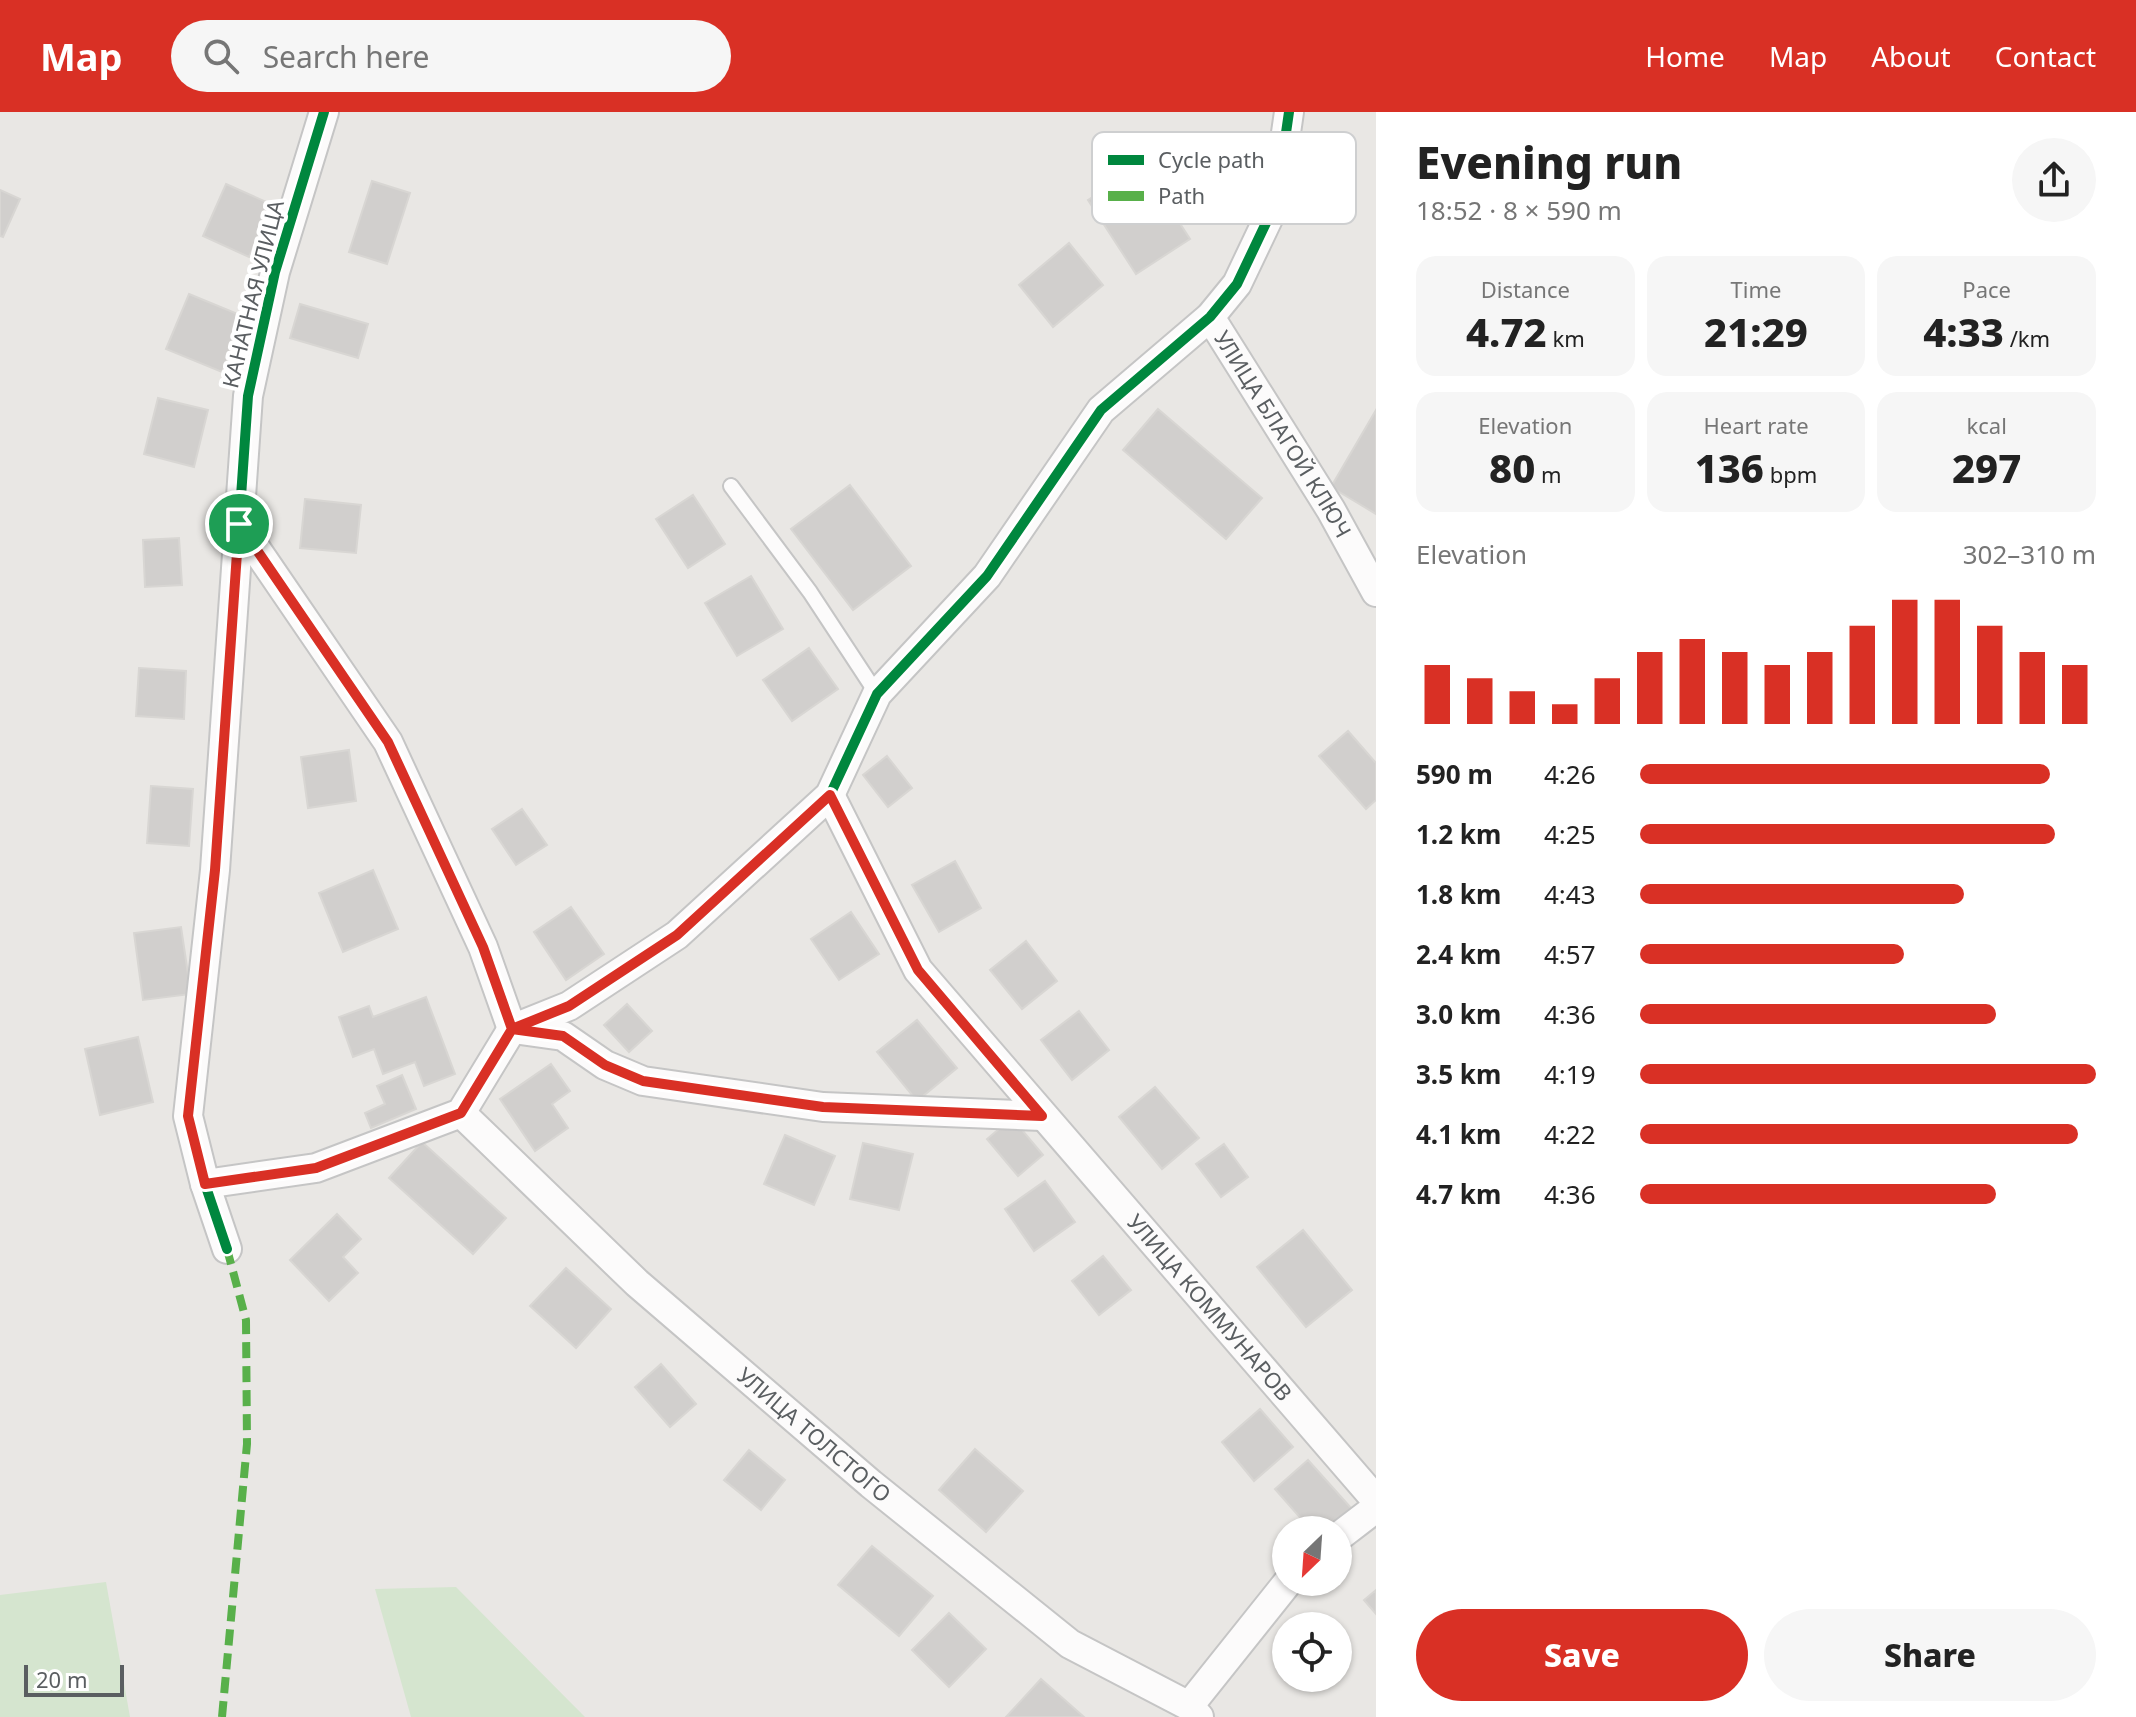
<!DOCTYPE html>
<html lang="en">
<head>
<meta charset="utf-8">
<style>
	body { margin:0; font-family:"Noto Sans",sans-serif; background:#f6f6f6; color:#222; height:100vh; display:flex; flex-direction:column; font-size:30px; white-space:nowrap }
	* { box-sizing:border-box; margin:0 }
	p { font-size:26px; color:#767676 }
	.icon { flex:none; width:44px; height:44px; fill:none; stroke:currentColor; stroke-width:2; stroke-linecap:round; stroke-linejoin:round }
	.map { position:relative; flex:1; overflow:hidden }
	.details { display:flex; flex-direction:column; background:#fff; width:760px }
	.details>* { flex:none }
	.needle { width:52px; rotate:205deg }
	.controls { position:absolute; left:1272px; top:1404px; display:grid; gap:16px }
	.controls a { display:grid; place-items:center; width:80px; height:80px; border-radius:50%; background:#fff; box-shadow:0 2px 6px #0004; font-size:40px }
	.scale { position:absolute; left:24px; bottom:20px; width:100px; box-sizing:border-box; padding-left:8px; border:4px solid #5a5e61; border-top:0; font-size:22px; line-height:28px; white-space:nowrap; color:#5a5e61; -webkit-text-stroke:6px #fff; paint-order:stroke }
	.pin { position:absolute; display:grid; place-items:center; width:68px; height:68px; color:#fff; margin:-34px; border:4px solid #fff; border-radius:50%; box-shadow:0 2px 8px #0007 }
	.round { display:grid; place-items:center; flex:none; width:84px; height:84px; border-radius:42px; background:#f6f6f6 }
	.head { display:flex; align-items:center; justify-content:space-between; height:136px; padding:0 40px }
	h1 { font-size:44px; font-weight:800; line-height:60px }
	.figures { display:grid; grid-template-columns:repeat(3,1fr); gap:12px; height:136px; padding:8px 40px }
	.figures div { display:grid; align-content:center; border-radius:20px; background:#f6f6f6; text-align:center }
	.figures b { font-size:40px; font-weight:800 }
	.figures small { font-size:22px; font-weight:400 }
	.figures p { font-size:22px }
	.chart { height:224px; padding:16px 40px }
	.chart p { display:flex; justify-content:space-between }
	.chart svg { width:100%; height:144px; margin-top:8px; stroke:#d93025; stroke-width:6 }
	.primary-button { display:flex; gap:16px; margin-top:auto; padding:16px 40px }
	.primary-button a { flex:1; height:92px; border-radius:48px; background:#d93025; color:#fff; font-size:32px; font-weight:800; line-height:92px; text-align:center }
	.primary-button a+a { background:#f6f6f6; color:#222 }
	ul { padding:0 40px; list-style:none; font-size:26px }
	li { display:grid; grid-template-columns:128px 96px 1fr; align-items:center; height:60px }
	li i { height:20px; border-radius:10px; background:#d93025 }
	header { display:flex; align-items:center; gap:48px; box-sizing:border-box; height:112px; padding:0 40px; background:#d93025; color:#fff }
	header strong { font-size:38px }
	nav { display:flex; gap:44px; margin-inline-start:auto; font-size:28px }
	.search { width:560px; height:72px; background:#f6f6f6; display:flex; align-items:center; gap:20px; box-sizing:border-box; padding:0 28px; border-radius:44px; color:#767676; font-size:30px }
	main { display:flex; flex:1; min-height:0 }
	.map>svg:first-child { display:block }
</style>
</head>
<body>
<header>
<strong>Map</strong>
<div class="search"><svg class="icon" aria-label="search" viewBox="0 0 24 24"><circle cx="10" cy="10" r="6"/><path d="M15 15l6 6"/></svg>Search here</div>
<nav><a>Home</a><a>Map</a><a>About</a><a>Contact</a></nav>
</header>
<main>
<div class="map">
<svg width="1376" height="1605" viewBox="0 0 1376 1605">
	<rect width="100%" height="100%" fill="#e9e7e4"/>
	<path fill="#d5e5cf" d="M 106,1470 L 130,1605 L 0,1605 L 0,1483 Z
		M 456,1475 L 585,1605 L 411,1605 L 375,1477 Z"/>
	<path fill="#d1cfcd" stroke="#d8d6d3" stroke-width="2" d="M 1142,53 L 1190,127 L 1136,162 L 1088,88 Z
		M 372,69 L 410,81 L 387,152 L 349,140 Z
		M 226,72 L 273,93 L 249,145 L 203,124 Z
		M 0,78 L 20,87 L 3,125 L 0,124 Z
		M 1069,131 L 1103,173 L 1053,215 L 1019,173 Z
		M 189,182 L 245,205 L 222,260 L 166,237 Z
		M 300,192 L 368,212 L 358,246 L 290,226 Z
		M 158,286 L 208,298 L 194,355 L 144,342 Z
		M 1158,297 L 1262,386 L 1226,427 L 1123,338 Z
		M 1376,298 L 1376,402 L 1331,375 Z
		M 850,373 L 911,454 L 853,498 L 791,417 Z
		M 693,383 L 725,432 L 688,456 L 656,407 Z
		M 305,387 L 361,393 L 356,441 L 300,436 Z
		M 179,426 L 182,473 L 145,475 L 143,428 Z
		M 751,464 L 783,517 L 737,544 L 705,491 Z
		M 809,536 L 838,577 L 792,609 L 763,568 Z
		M 139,556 L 186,559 L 184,607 L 136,604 Z
		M 1348,619 L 1376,651 L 1376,688 L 1366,697 L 1319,644 Z
		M 349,638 L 356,689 L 308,696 L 301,645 Z
		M 887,644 L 912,676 L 888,695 L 863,663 Z
		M 151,674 L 193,677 L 189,734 L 147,731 Z
		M 522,697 L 547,733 L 516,753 L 492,717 Z
		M 955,749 L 981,796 L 939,820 L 912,773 Z
		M 373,758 L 398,817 L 343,840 L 319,781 Z
		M 571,795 L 604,842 L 566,868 L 534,820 Z
		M 851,800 L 879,842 L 839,868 L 811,827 Z
		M 181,815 L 191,882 L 143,888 L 134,821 Z
		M 1026,829 L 1057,869 L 1022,897 L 990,858 Z
		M 426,885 L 455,962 L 424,974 L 415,950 L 383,962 L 374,937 L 353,945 L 339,905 L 369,894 L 373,905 Z
		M 627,892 L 652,919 L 629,940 L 604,913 Z
		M 1079,899 L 1109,938 L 1072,968 L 1041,928 Z
		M 917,908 L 957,956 L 917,989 L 877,940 Z
		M 138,925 L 153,990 L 100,1003 L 85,937 Z
		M 551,952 L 570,979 L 552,992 L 568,1016 L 535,1039 L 500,987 Z
		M 402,963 L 416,997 L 371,1016 L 365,1001 L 385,992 L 377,974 Z
		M 1155,975 L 1199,1026 L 1162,1057 L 1119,1005 Z
		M 1012,1006 L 1043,1043 L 1018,1064 L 987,1027 Z
		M 785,1023 L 835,1044 L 814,1093 L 764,1072 Z
		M 422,1030 L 506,1106 L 473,1142 L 389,1066 Z
		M 863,1031 L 913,1042 L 899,1098 L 850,1087 Z
		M 1224,1032 L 1248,1065 L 1221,1085 L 1196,1052 Z
		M 1045,1069 L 1075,1110 L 1034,1139 L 1005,1097 Z
		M 337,1102 L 361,1127 L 343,1145 L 358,1161 L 329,1189 L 290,1148 Z
		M 1303,1118 L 1352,1178 L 1306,1215 L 1257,1155 Z
		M 1103,1144 L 1131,1178 L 1099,1203 L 1072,1169 Z
		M 566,1156 L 611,1197 L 576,1236 L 530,1194 Z
		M 661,1252 L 696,1292 L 670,1315 L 635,1275 Z
		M 1260,1297 L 1293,1335 L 1254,1369 L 1222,1330 Z
		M 975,1337 L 1023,1379 L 986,1420 L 939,1378 Z
		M 749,1338 L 785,1368 L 761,1398 L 724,1368 Z
		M 1308,1348 L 1351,1396 L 1326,1418 L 1311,1418 L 1275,1377 Z
		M 872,1434 L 933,1484 L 899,1524 L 838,1473 Z
		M 1376,1478 L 1376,1502 L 1364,1488 Z
		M 949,1501 L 986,1537 L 949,1575 L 912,1538 Z
		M 1041,1567 L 1084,1605 L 1006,1605 Z"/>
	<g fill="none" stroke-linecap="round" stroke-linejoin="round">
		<g stroke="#c5c5c5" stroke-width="18">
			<path id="lane" d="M 731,374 L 810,480 L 877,582"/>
		</g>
		<g stroke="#c5c5c5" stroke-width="32">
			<g id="street">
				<path id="s1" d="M 1210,205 L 1331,398 L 1376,480"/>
				<path d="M 239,412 L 388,630 L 483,835 L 512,917"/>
				<path id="s2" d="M 830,683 L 918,858 L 1376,1388"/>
				<path d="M 513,917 L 563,924 L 605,953 L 643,969 L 823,995 L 1042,1004"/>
				<path id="s3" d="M 461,1001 L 637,1171 L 871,1372 L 1070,1532 L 1189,1594 L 1199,1605"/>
				<path d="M 205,1072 L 316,1056 L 461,1001 L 512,917 L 569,894 L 677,823 L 830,683 L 877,582 L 987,464 L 1101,298 L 1210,205 L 1237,172 L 1276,90 L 1289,0"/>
				<path d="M 227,1137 L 205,1072 L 188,1004 L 215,758 L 248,284 L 275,160 L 324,0"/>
				<path d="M 1338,1425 L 1376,1396"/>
				<path d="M 1189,1594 L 1288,1470"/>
			</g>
		</g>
		<use href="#lane" stroke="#fcfbfb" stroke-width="14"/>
		<use href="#street" stroke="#fcfbfb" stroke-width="28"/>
		<path stroke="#58b04a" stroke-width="8" stroke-dasharray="16 8" stroke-linecap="butt" d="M 222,1605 L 247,1332 L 246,1208 L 227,1137"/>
		<g stroke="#fff" stroke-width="15">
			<path id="cycleway" d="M 205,1072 L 316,1056 L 461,1001 L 512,917 L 569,894 L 677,823 L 830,683 L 877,582 L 987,464 L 1101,298 L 1210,205 L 1237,172 L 1276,90 L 1289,0
				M 227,1137 L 205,1072 L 188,1004 L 215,758 L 248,284 L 275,160 L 324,0"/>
		</g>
		<use href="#cycleway" stroke="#00873e" stroke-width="10"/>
	</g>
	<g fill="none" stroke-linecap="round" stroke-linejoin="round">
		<g stroke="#fff" stroke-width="16">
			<path id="route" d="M 239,412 L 215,758 L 188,1004 L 205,1072 L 316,1056 L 461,1001 L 512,917 L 569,894 L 677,823 L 830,683 L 918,858 L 1042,1004 L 823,995 L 643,969 L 605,953 L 563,924 L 512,917 L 483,835 L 388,630 L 239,412"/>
		</g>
		<use href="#route" stroke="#d93025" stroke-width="10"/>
	</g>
	<g text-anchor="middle" stroke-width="8" stroke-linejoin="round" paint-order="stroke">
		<g font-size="22" fill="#5a5e61" stroke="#fff">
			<text transform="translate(253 182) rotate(-76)" y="8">КАНАТНАЯ УЛИЦА</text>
			<text dy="8" stroke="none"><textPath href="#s1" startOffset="138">УЛИЦА БЛАГОЙ КЛЮЧ</textPath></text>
			<text dy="8" stroke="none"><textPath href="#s2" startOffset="642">УЛИЦА КОММУНАРОВ</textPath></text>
			<text dy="8" stroke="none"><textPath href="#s3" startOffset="478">УЛИЦА ТОЛСТОГО</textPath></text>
		</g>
	</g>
	<rect x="1092" y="20" width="264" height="92" rx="12" fill="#fff" stroke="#cecfd0" stroke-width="2"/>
	<rect x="1108" y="43" width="36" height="10" fill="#00873e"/>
	<rect x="1108" y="79" width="36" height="10" fill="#58b04a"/>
	<g font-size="22" fill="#5a5e61">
		<text x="1158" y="56">Cycle path</text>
		<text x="1158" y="92">Path</text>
	</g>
</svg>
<div class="controls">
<a><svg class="needle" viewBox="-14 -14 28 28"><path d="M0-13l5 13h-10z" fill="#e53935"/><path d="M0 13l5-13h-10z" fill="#767676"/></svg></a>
<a><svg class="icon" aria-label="locate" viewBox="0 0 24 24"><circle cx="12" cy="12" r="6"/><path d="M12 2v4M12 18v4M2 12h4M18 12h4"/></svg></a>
</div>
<div class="scale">20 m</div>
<div class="pin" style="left:239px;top:412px;background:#1e9e55"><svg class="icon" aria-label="arrive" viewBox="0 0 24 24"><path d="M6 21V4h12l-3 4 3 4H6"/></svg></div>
</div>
<section class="details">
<div class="head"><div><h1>Evening run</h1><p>18:52 · 8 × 590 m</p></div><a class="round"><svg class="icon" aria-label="share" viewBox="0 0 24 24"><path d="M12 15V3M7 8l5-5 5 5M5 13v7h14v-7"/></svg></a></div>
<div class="figures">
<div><p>Distance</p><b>4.72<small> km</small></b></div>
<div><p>Time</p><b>21:29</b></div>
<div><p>Pace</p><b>4:33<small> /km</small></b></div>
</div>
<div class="figures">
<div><p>Elevation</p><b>80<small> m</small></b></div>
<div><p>Heart rate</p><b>136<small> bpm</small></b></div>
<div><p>kcal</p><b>297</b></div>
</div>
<div class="chart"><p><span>Elevation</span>302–310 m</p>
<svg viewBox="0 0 160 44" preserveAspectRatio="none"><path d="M5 44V26M15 44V30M25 44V34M35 44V38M45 44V30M55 44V22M65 44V18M75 44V22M85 44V26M95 44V22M105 44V14M115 44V6M125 44V6M135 44V14M145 44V22M155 44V26"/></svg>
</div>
<ul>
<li><b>590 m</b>4:26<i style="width:90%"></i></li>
<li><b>1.2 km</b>4:25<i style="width:91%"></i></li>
<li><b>1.8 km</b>4:43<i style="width:71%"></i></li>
<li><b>2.4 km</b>4:57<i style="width:58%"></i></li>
<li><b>3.0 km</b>4:36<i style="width:78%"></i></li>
<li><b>3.5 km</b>4:19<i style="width:100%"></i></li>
<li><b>4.1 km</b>4:22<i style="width:96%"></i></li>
<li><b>4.7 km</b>4:36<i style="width:78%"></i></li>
</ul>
<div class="primary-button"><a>Save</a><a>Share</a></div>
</section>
</main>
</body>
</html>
